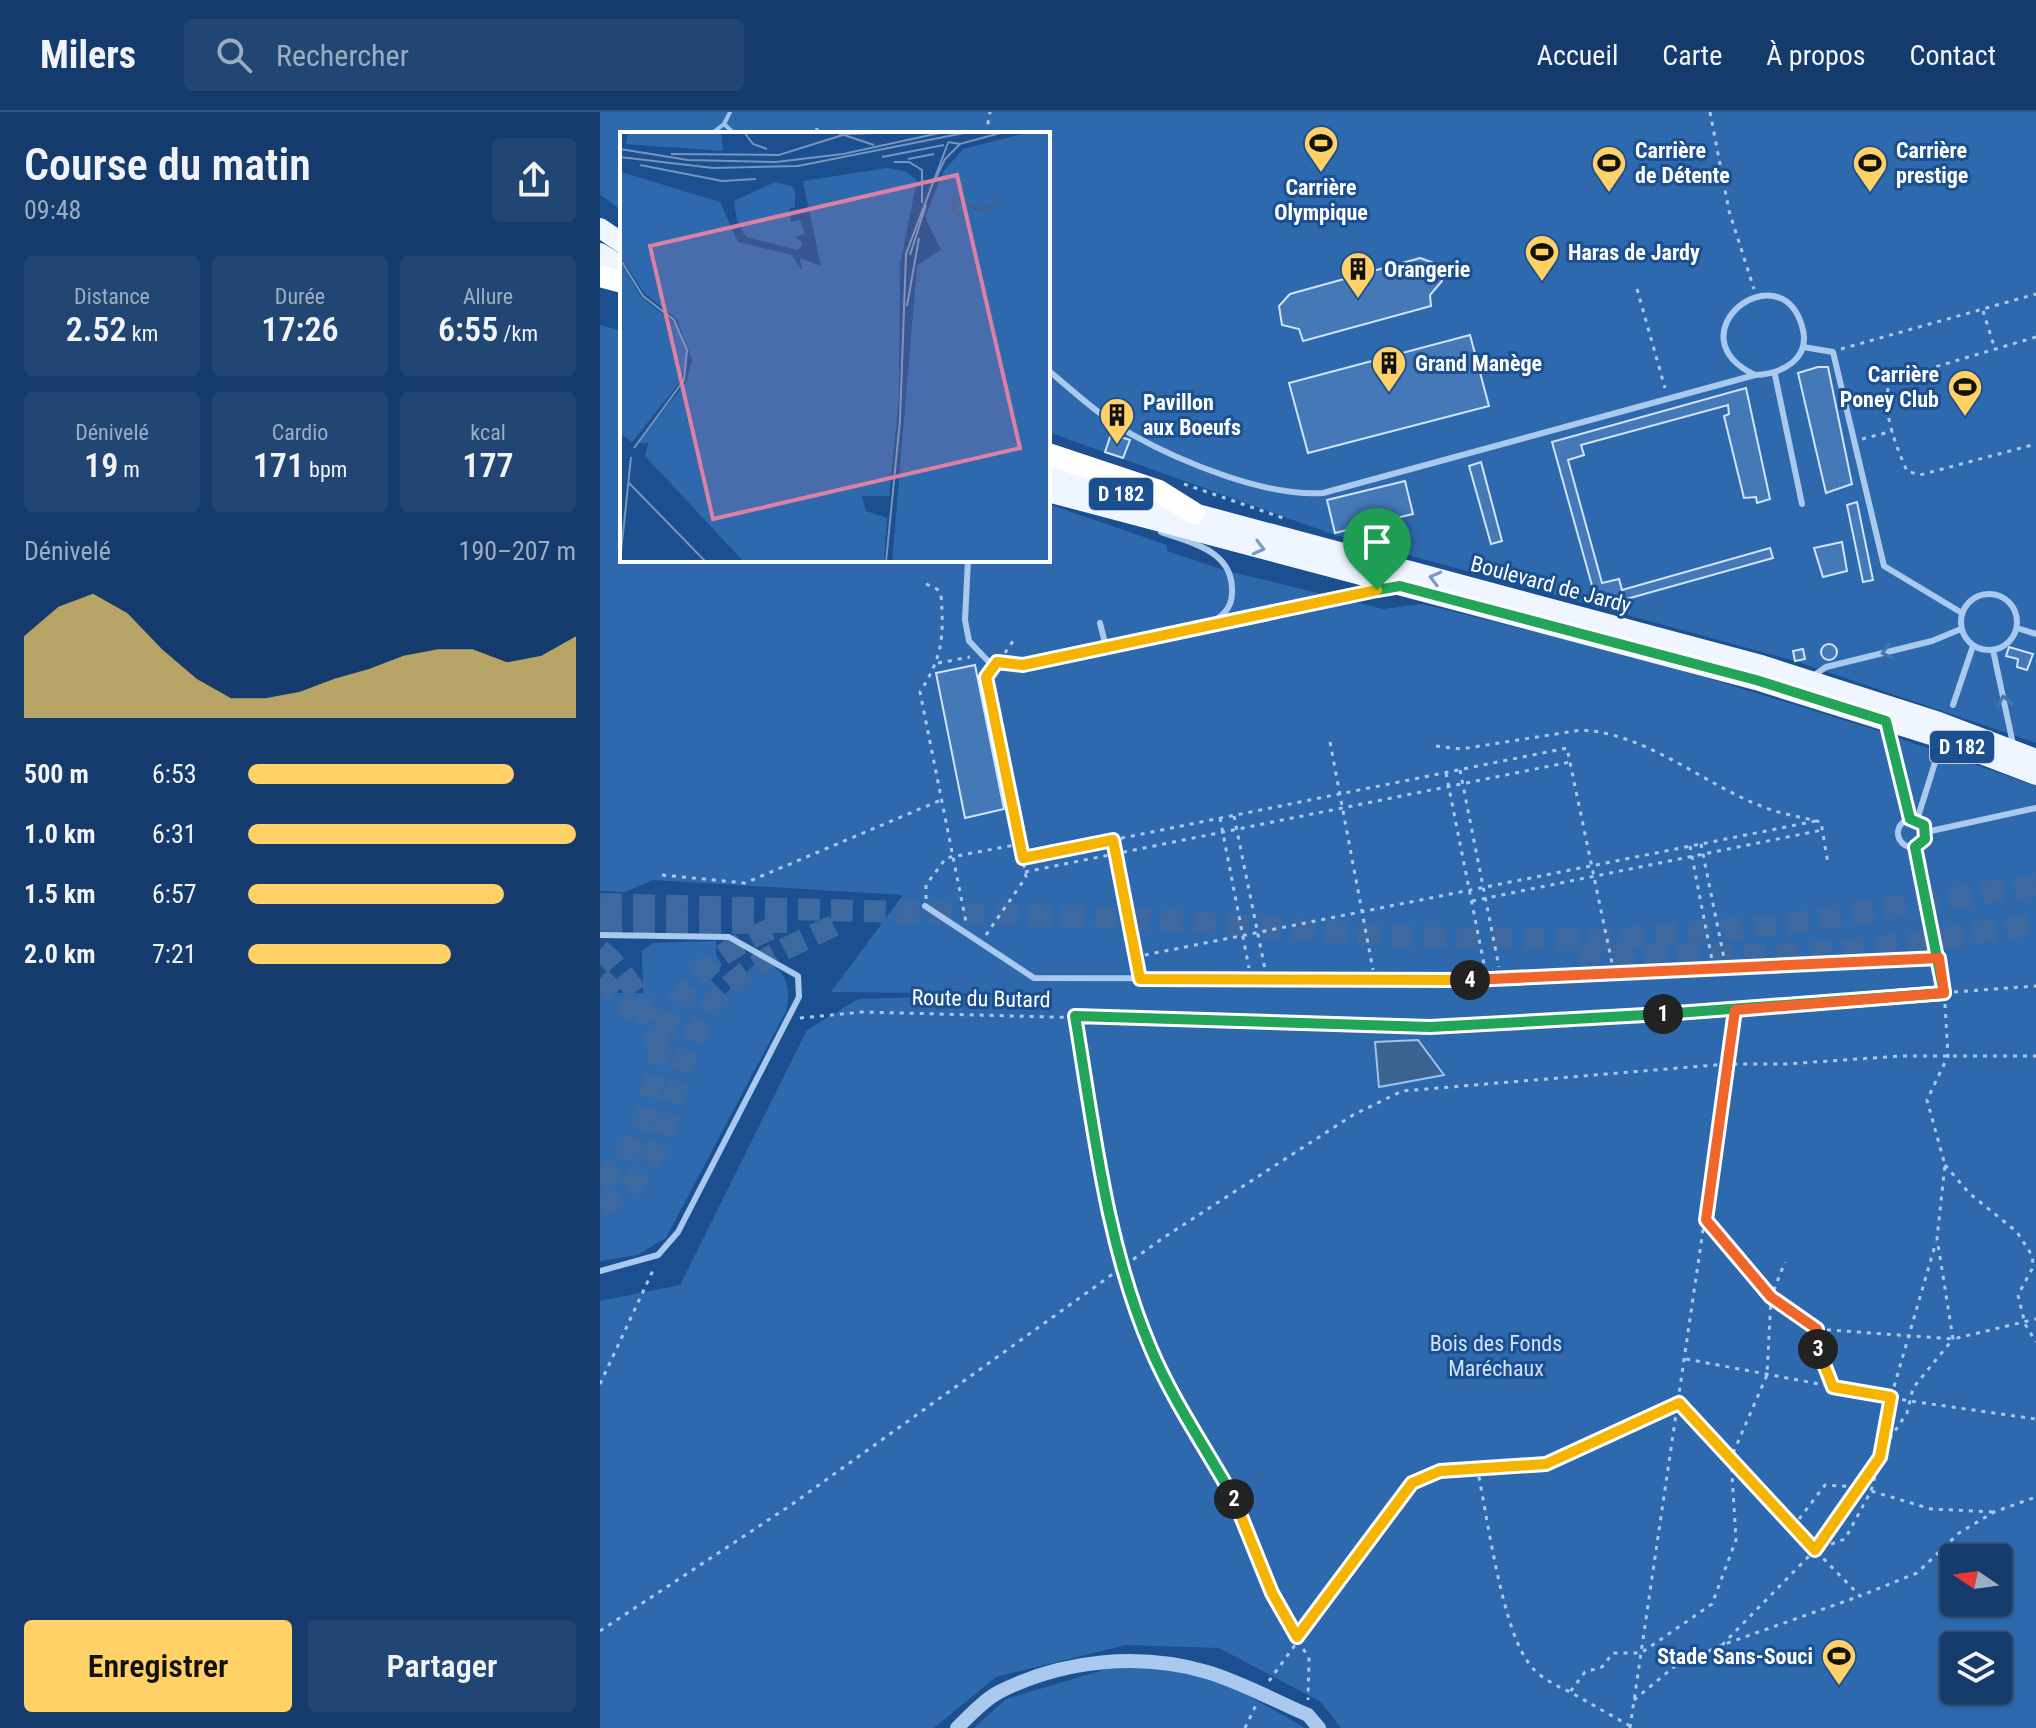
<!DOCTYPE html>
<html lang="fr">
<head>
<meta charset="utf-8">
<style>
	body { margin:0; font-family:"Roboto Condensed",sans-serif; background:#214673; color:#f1f3f6; height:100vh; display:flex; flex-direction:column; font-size:30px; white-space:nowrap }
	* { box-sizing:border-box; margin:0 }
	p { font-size:26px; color:#9dadc1 }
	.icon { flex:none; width:44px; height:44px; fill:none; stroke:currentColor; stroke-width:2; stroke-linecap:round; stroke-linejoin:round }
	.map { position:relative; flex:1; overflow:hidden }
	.details { display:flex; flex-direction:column; background:#143b6b; width:600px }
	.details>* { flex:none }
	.needle { width:52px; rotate:283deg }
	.controls { position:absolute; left:1340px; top:1432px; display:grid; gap:16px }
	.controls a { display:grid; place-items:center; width:72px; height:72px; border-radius:8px; background:#143b6b; box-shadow:0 2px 6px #0004,0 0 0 2px #33557e; font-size:40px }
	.pin { position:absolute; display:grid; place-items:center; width:68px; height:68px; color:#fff; margin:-82px -34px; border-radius:50% 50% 50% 0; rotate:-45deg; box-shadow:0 0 8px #0007 }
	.pin .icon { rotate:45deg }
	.km { position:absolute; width:40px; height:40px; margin:-20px; border-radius:50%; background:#222; color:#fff; font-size:22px; line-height:40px; text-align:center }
	.round { display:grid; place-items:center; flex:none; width:84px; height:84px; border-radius:8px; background:#214673 }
	.head { display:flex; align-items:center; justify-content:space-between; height:136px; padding:0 24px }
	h1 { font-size:44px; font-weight:600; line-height:60px }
	.stats { display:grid; grid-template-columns:repeat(3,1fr); gap:12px; height:136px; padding:8px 24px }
	.stats div { display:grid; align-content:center; border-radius:8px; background:#214673; text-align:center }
	.stats b { font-size:34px; font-weight:600 }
	.stats small { font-size:22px; font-weight:400 }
	.stats p { font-size:22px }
	.chart { height:224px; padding:16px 24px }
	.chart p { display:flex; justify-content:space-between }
	.chart svg { width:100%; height:144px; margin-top:8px; fill:#ffd166; opacity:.7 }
	.button { display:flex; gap:16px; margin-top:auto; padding:16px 24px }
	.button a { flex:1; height:92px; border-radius:8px; background:#ffd166; color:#111; font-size:32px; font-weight:600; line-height:92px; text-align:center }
	.button a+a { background:#214673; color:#f1f3f6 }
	ul { padding:0 24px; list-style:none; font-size:26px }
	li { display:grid; grid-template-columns:128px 96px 1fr; align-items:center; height:60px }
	li i { height:20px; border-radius:10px; background:#ffd166 }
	header { display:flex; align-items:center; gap:48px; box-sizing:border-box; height:112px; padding:0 40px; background:#143b6b; border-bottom:2px solid #33557e }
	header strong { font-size:38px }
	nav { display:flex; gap:44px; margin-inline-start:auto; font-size:28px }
	.search { width:560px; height:72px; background:#214673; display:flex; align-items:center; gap:20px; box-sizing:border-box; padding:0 28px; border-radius:8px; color:#9dadc1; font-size:30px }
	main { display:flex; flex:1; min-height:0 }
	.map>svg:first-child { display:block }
</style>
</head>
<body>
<header>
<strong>Milers</strong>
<div class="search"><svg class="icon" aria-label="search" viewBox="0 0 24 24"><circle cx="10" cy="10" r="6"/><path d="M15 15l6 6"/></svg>Rechercher</div>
<nav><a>Accueil</a><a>Carte</a><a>À propos</a><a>Contact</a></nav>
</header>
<main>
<section class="details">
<div class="head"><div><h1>Course du matin</h1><p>09:48</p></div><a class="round"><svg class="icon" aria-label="share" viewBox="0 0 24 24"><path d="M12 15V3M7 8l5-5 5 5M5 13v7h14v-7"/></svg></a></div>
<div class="stats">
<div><p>Distance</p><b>2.52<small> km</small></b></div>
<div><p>Durée</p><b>17:26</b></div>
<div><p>Allure</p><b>6:55<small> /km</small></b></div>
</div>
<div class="stats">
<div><p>Dénivelé</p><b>19<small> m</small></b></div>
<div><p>Cardio</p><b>171<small> bpm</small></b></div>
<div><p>kcal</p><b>177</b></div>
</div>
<div class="chart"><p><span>Dénivelé</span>190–207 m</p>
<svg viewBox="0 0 160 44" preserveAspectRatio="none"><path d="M0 44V19L10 10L20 6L30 12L40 23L50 32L60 38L70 38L80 36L90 32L100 29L110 25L120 23L130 23L140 27L150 25L160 19V44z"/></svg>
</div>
<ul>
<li><b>500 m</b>6:53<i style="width:81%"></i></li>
<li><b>1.0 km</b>6:31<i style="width:100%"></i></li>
<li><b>1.5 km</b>6:57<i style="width:78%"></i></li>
<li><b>2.0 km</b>7:21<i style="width:62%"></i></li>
</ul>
<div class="button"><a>Enregistrer</a><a>Partager</a></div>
</section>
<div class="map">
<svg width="1436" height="1616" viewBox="0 0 1436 1616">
	<rect width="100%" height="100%" fill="#1b4f8f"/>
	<path fill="#2e69ad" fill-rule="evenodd" d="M 0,0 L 1436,0 L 1436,631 L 1195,549 L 735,423 L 448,320 L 448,22 L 22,22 L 22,99 L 0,82 Z
		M 0,213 L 22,219 L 22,448 L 448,448 L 448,392 L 567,433 L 567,439 L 620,457 L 783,497 L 822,492 L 1052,549 L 1276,618 L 1436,674 L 1436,1616 L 741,1616 L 721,1590 L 619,1536 L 526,1533 L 396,1565 L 334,1616 L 0,1616 L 0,1189 L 80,1173 L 207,918 L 258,887 L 421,882 L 231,880 L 303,783 L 53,768 L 25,780 L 0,779 ZM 1354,1446 L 1398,1446 L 1398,1490 L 1354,1490 ZM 1354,1534 L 1398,1534 L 1398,1578 L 1354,1578 Z
		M 116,829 L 116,843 L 122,853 L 111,868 L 125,882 L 159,847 C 186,857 192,873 186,899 L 66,1126 L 37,1143 L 0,1149 L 0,881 L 43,881 L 42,839 L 53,831 Z
		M 527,1551 L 613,1563 L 705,1616 L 374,1616 L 406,1587 Z"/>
	<path fill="#3c6290" stroke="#9cc4f0" stroke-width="2" d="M 818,928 L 844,963 L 779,975 L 775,930 Z"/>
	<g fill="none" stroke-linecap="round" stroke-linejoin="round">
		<path stroke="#9cc4f0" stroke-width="4" d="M 124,12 L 135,22
			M 217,18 L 218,22
			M 111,22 L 124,12 L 130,0"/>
	</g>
	<path fill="#4478b7" stroke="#cfe3fa" stroke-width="2" d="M 820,146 L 837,152 L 842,169 L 830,183 L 831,194 L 703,229 L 699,217 L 682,213 L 679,194 L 690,182 Z
		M 870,223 L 889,294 L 708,341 L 689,271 Z
		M 1218,255 L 1228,255 L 1252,372 L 1226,381 L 1198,261 Z
		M 1146,276 L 1170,387 L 1157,391 L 1156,385 L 1144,386 L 1124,304 L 1129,302 L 1128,293 L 981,333 L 984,343 L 968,348 L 1002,471 L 1019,467 L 1022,478 L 1170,436 L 1173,446 L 998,495 L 952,330 Z
		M 511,322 L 530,328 L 523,346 L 505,340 Z
		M 881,350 L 902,429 L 891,432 L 869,354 Z
		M 805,369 L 813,402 L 735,421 L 727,388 Z
		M 1257,390 L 1273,468 L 1263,470 L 1247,393 Z
		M 1242,430 L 1247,459 L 1223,465 L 1214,436 Z
		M1221 540a8 8 0 1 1 16 0a8 8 0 1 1-16 0Z
		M 1409,535 L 1433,542 L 1427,558 L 1417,555 L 1418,547 L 1406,544 Z
		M 1203,537 L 1205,547 L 1195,549 L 1193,539 Z
		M 375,553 L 404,697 L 365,706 L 336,561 Z"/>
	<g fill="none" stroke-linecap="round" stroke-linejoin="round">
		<path stroke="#3d69a0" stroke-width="22" stroke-dasharray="22 11" stroke-linecap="butt" d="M 0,792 L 527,806 L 813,825 L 1001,828 L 1187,812 L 1436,773
			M 0,812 L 198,810
			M 0,838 C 31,864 51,902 60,941
			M 979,842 L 1196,843 L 1310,831 L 1436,812
			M 0,866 L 35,902
			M 0,1068 C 52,1031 49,976 64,921 C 79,868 128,833 176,815
			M 0,1096 C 89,1043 59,971 108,899 C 140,851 194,834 243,809"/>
		<path stroke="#a9c9ee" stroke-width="3" stroke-dasharray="4 6" stroke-linecap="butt" d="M 1110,0 L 1129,99 L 1154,177
			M 133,22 L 137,17
			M 386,22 L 390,0
			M 1037,177 L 1065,276
			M 1383,199 L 1395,237
			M 1436,225 L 1291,268 C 1279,293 1296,334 1307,359 L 1320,363 L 1436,332
			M 1241,237 L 1436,182
			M 1262,327 L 1293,319
			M 584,372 L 683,406
			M 326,472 L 337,477 L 341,483 C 344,525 343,544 320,580 L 366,810
			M 405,541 L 413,529
			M 338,551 L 370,545
			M 730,630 L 773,858
			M 836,634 L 861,637 L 981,618 C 1046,621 1102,671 1161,694 C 1180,702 1201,705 1221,710 L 1228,752
			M 860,658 L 899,855
			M 846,661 L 885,857
			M 634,704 L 665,857
			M 620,706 L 649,856
			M 513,729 L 537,856
			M 1101,732 L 1124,846
			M 1090,734 L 1112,848
			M 423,746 L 967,636 L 1012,851
			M 425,760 L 970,650
			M 62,763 L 145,771 L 341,688
			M 326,787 L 326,773 L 346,746 L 420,732 L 386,565 L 390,559
			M 872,789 L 1222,718
			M 386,823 L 426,765 L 420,732
			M 535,845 L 1216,709
			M 1354,880 L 1436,874
			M 1345,892 L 1348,944 L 1327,988 L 1345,1053 L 1337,1126 L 1353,1227 L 1313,1276 L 1307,1301 L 1215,1438 L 1260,1484 L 1317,1461 L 1359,1421 L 1394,1400 L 1436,1385
			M 475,904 L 510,1117 L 525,1153 L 534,1192 L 552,1240 L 634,1387 L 672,1481 L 709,1547 L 708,1588
			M 200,906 L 263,900 L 830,915 L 1135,898 L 1334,881
			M 1345,1053 L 1369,1081 L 1417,1120 L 1433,1145 L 1432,1157 L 1418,1183 L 1425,1212 L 1436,1230
			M 1107,1109 L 1171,1185 L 1217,1217 L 1219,1243 L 1233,1275
			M 1217,1217 L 1353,1227 L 1436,1207
			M 1086,1247 L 1310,1289 L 1436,1307
			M 0,1272 L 55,1154
			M 1280,1343 L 1291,1285 L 1336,1130
			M 877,1355 C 887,1403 901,1509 926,1547 C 936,1564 953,1572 970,1580
			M 1193,1415 L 1225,1373 L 1258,1375 L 1331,1397 L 1393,1400
			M 0,1519 L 191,1393 L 563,1126 L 753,1003 L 802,979 L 1127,952 L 1186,952 L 1301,944 L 1436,944
			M 1122,1533 L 1215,1438 L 1245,1427 L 1271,1379 L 1279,1350
			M 669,1569 L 812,1371 L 840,1359 L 946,1352 L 1079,1291 L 1215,1438
			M 1034,1588 L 1075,1554 L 1122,1533 L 1260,1484
			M 1030,1614 L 970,1580 L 985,1560 L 1002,1555 L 1013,1541 L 1041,1541 L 1112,1492 L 1136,1428 L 1131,1346 L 1167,1263 L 1171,1185 L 1185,1150
			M 645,1616 L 656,1593
			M 1030,1616 L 1135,900"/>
		<path stroke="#a9c9ee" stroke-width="6" d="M 1203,235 L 1233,240 L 1284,454 L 1362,501
			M 448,258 C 474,280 501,305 531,322 C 581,350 666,385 723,381 L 1155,263 C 1182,262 1212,247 1202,214 C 1179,138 1071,223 1155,263
			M 1175,263 L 1202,392
			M 368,448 L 365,508 L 369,529 L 388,549 L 423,553 L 606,514 C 620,506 632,498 632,481 C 634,439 594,432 561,420
			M1361 510a28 28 0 1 1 56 0a28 28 0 1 1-56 0Z
			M 500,511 L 506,535
			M 614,512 L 787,476
			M 1417,516 L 1436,522
			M 1393,538 L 1413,632
			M 1213,564 L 1226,555 L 1332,529 L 1361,517
			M 1353,593 L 1373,534
			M 1287,613 L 1310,707
			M1298 721a14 14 0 1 1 28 0a14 14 0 1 1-28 0Z
			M 1317,708 L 1338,641
			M 1326,720 L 1436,696
			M 1315,735 L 1344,881
			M 325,794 L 434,866 L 887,867 L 1339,846
			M 0,823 L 129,825 L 198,864 L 199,885 L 78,1120 L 58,1143 L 0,1159"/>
		<path stroke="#a9c9ee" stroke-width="14" d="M 357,1616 C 369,1604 384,1588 399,1580 C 462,1548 539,1540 607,1560 C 641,1570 675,1589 708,1603 L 719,1616"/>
		<path stroke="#f0f6ff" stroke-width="20" d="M 0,116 L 22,131
			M 0,141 L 22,155
			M 448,362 L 1161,553 L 1339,610 L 1436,647
			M 448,380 L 1156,568 L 1334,624 L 1436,663"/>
		<path stroke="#fff" stroke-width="22" d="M 0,164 L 22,170
			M 448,342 L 559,379 L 594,401"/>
	</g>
	<defs><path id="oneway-chevron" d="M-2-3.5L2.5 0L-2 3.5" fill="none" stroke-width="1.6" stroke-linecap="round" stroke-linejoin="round" transform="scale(2)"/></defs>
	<g stroke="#7b9ac1">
		<use href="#oneway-chevron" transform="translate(659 436) rotate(15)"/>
		<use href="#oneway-chevron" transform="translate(835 466) rotate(-165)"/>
	</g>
	<g stroke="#4674ac">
		<use href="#oneway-chevron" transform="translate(1287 540) rotate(166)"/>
		<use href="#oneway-chevron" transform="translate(1404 589) rotate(-102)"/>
	</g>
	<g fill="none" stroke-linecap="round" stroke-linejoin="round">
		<g stroke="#fff" stroke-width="16">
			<path id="split-1" d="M 777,478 L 800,474 L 1156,568 L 1286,609 L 1310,707 L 1324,713 L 1325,727 L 1315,735 L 1344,881 L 1063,902"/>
		</g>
		<g stroke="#fff" stroke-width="16">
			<path id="split-2" d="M 634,1387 C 607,1338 573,1289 551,1237 C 506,1132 494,1017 475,904 L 830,915 L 1063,902"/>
		</g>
		<g stroke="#fff" stroke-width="16">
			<path id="split-3" d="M 634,1387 L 672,1481 L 697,1525 L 812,1371 L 840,1359 L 946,1352 L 1079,1291 L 1215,1438 L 1280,1345 L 1291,1285 L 1233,1275 L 1218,1237"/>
		</g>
		<g stroke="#fff" stroke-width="16">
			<path id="split-4" d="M 870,868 L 1339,846 L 1344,881 L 1135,898 L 1106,1108 L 1171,1185 L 1217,1217 L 1218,1237"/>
		</g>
		<g stroke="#fff" stroke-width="16">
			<path id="split-5" d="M 777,478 L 423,553 L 397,550 L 386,565 L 423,746 L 513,728 L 540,867 L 870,868"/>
		</g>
		<use href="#split-1" stroke="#22a559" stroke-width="10"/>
		<use href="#split-2" stroke="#22a559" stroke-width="10"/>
		<use href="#split-3" stroke="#f5b400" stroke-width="10"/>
		<use href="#split-4" stroke="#f0652b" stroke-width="10"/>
		<use href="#split-5" stroke="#f5b400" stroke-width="10"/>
	</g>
	<defs>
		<g id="stadium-pin" transform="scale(1.8)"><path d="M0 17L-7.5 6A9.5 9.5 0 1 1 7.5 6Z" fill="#ffd166" stroke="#1b4f8f"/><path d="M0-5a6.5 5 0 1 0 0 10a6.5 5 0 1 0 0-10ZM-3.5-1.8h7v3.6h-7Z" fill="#111"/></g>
		<g id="building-pin" transform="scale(1.8)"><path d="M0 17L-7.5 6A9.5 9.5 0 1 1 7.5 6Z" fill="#ffd166" stroke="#1b4f8f"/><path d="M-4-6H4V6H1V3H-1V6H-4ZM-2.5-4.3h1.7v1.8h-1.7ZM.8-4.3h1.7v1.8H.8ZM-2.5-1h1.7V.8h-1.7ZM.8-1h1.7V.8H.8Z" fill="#111"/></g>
	</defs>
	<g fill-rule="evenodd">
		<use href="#stadium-pin" x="721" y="31"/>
		<use href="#stadium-pin" x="1009" y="51"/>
		<use href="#stadium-pin" x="1270" y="51"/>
		<use href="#stadium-pin" x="942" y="140"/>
		<use href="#building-pin" x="758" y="157"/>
		<use href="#building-pin" x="789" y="251"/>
		<use href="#stadium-pin" x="1365" y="275"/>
		<use href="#building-pin" x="517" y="303"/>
		<use href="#stadium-pin" x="1239" y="1544"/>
	</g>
	<g text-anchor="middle" stroke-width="6" stroke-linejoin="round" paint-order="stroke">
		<g fill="#1b4f8f" stroke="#bbcadd" stroke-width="2">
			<rect x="489" y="366" width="64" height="32" rx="6"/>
			<rect x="1330" y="619" width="64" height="32" rx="6"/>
		</g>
		<g font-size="20" font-weight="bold" fill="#fff">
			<text x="521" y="389">D 182</text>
			<text x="1362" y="642">D 182</text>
		</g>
		<g font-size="22" font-weight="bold" fill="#fff" stroke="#1b4f8f" text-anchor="start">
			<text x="1035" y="46">Carrière<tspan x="1035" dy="25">de Détente</tspan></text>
			<text x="1296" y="46">Carrière<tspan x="1296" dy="25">prestige</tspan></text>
			<text x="721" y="83" text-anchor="middle">Carrière<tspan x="721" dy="25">Olympique</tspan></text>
			<text x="968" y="148">Haras de Jardy</text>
			<text x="784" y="165">Orangerie</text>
			<text x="815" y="259">Grand Manège</text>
			<text x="1339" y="270" text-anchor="end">Carrière<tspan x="1339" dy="25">Poney Club</tspan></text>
			<text x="543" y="298">Pavillon<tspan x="543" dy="25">aux Boeufs</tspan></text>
			<text x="1213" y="1552" text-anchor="end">Stade Sans-Souci</text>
		</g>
		<g font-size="22" fill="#fff" stroke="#1b4f8f">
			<text transform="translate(951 472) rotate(15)" y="8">Boulevard de Jardy</text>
			<text transform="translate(381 886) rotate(1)" y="8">Route du Butard</text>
		</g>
		<g font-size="22" fill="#cfe3fa" stroke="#1b4f8f">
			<text x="896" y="1239">Bois des Fonds<tspan x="896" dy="25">Maréchaux</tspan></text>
		</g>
	</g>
	<g transform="translate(20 20)">
		<rect width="430" height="430" fill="#1b4f8f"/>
		<path d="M 8,0 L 101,0 L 103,19 L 6,12 ZM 410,0 L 430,0 L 430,430 L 272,430 L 297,133 L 321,118 L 305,85 L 323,40 L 343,17 ZM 267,36 L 285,39 L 297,48 L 280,133 L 279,267 L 269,364 L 242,364 L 246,379 L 267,386 L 264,430 L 124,430 L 25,324 L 28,311 L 18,311 L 66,250 L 72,228 L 57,187 L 25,162 L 0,124 L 1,40 L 100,70 L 118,110 L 172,123 L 182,139 L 180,126 L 201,134 L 183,49 ZM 155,50 L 172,54 L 175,59 L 175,75 L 169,77 L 171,90 L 180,88 L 185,102 L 175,105 L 183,111 L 178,118 L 126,105 L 117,89 L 114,69 ZM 0,130 L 21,165 L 53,190 L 65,211 L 67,228 L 61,249 L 12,310 L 0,301 Z" fill="#2e69ad"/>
		<path fill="none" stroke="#3c6290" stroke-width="4" d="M 343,85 L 334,79 L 334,66 L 361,78 L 379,69"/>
		<path fill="none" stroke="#7695bc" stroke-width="2" d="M 124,0 L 133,12 L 147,17M 215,0 L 254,13M 328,10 L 340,12 L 384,0M 0,17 L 68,28 L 156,30 L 223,22 L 324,0M 51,22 L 159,23 L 226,2 L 289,0M 0,25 L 93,36 L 178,34 L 349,0M 262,25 L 324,13M 288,27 L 314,22M 274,30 L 289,30 L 302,38 L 302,71M 20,33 L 102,49 L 136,47M 315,48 L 325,27 L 340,12M 290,123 L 306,73M 0,127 L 23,164 L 54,188 L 67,218 L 64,248 L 14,316M 287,174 L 299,106M 9,351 L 86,430M 0,430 L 11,325M 266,430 L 280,288 L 286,122 L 328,11"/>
		<path fill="#dd80a5" fill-opacity="0.15" stroke="#dd80a5" stroke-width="4" d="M 337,43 L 400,316 L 93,387 L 30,114 Z"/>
		<rect width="430" height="430" fill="none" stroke="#fff" stroke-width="4"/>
	</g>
</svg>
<div class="controls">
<a><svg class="needle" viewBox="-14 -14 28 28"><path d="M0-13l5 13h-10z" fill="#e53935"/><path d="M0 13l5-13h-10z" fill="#9dadc1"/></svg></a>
<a><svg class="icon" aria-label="layers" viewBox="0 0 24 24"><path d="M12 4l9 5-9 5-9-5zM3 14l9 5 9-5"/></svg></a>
</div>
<div class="pin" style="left:777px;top:478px;background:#1e9e55"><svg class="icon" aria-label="arrive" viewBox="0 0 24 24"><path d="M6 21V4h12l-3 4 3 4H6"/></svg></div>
<b class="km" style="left:1063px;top:902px">1</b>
<b class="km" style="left:634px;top:1387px">2</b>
<b class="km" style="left:1218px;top:1237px">3</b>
<b class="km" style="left:870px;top:868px">4</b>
</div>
</main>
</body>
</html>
